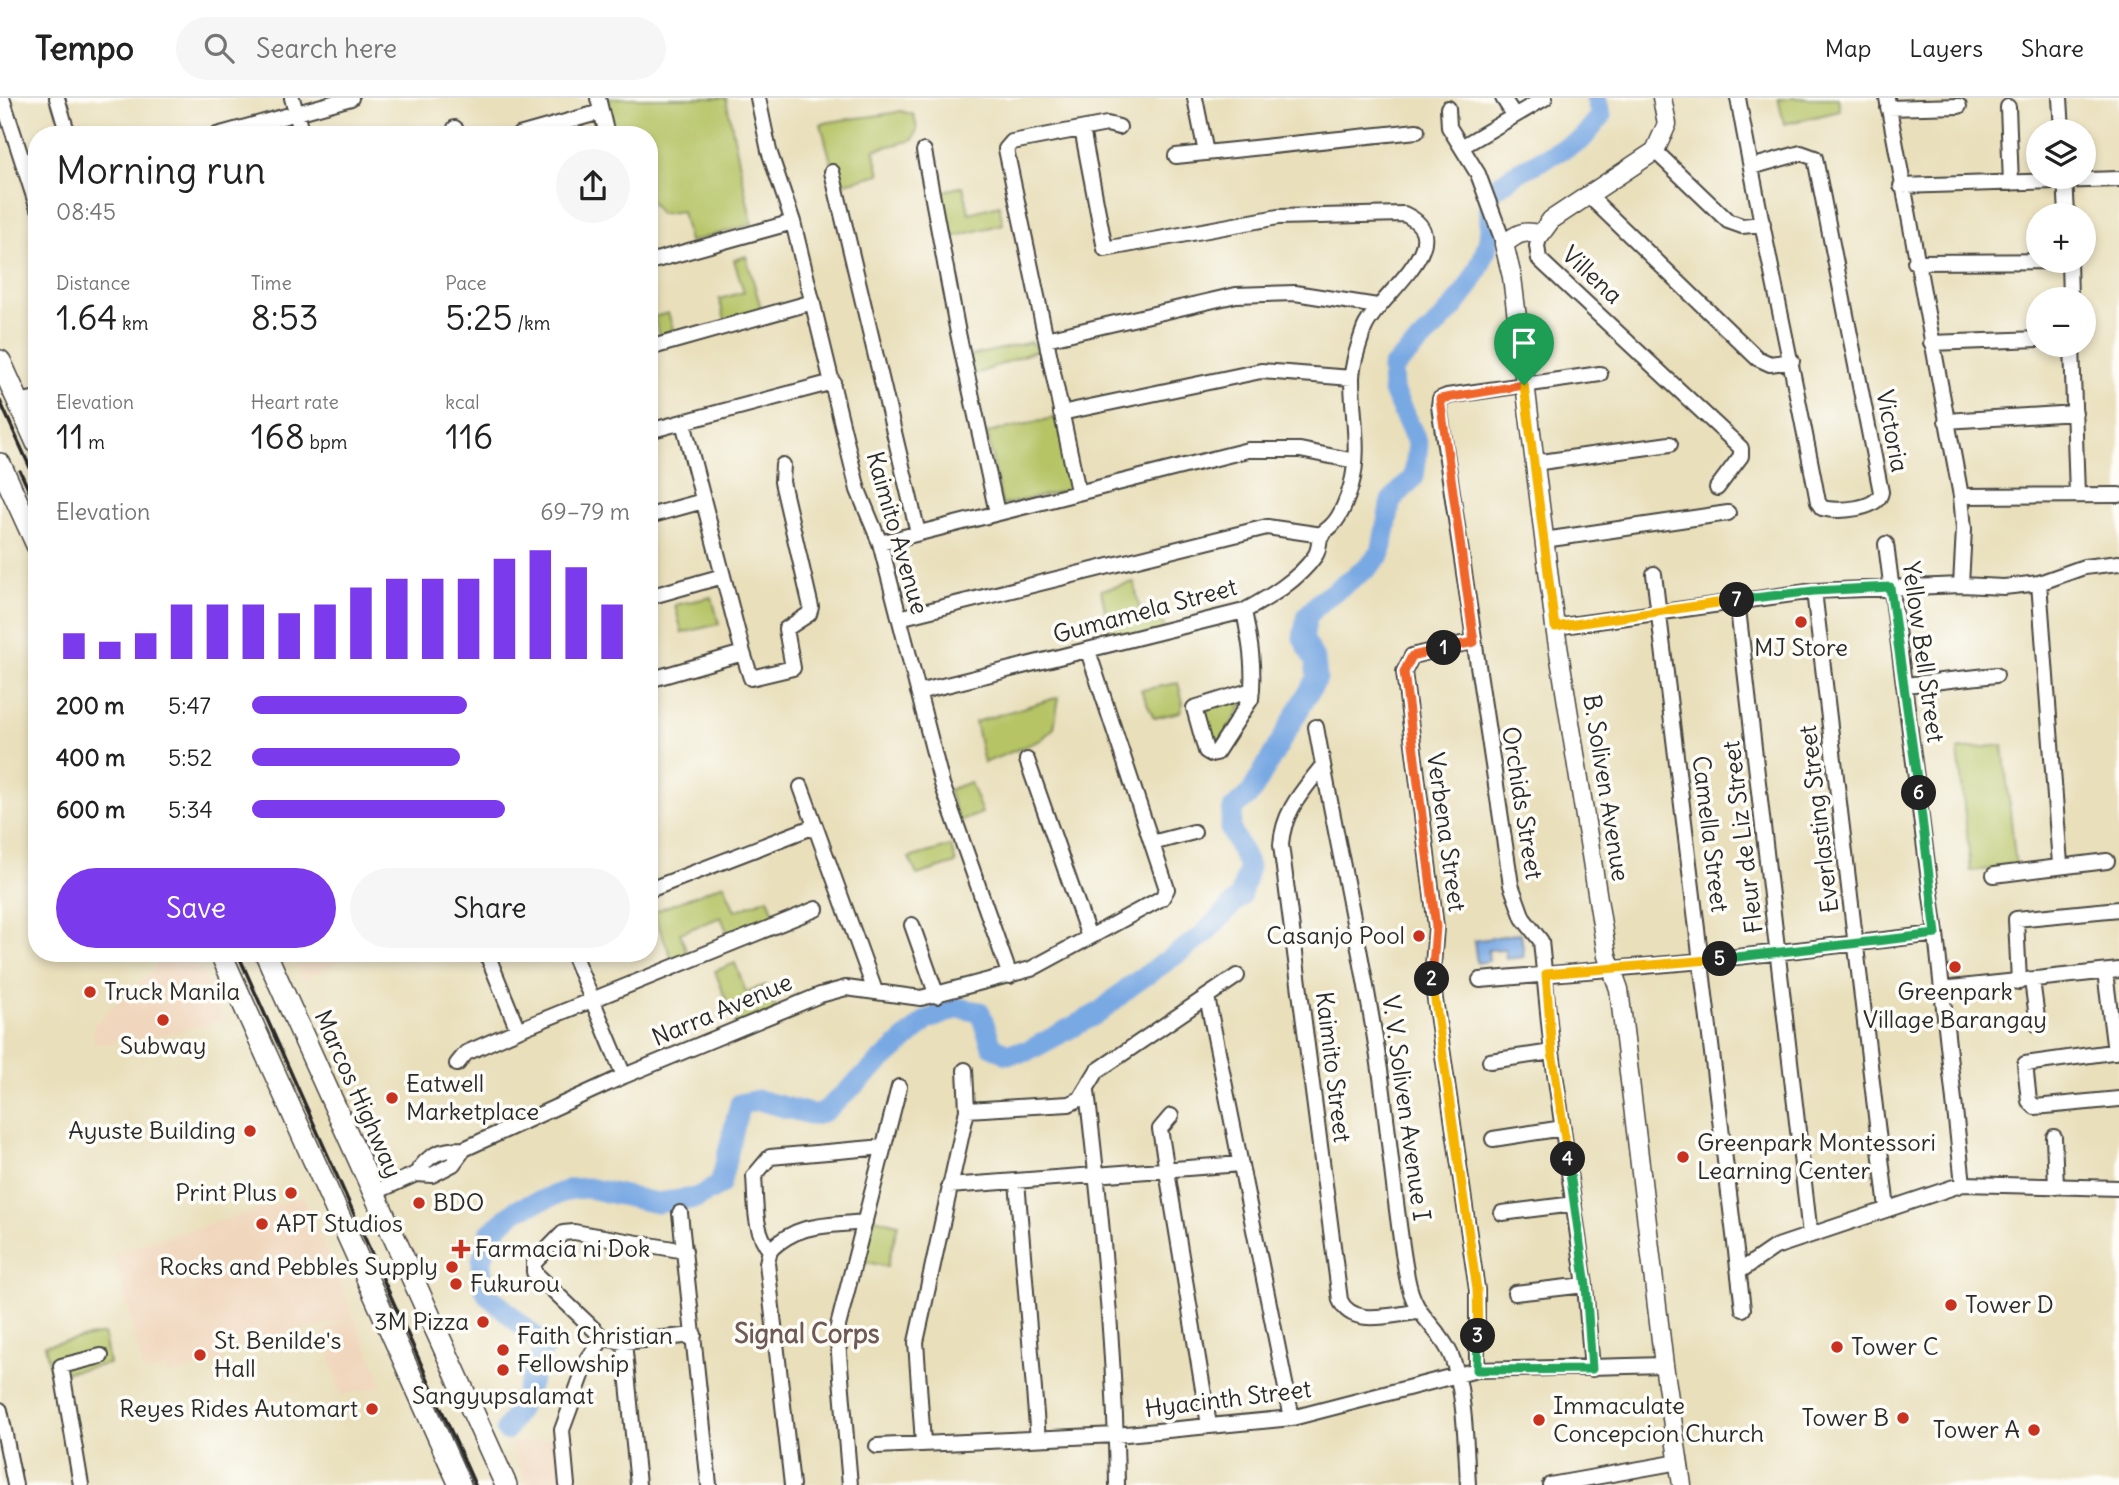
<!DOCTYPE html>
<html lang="en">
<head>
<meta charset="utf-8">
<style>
	body { margin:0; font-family:Delius,sans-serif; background:#f6f6f6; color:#222; height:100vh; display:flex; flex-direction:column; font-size:26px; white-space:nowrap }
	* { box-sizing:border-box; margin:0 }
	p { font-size:23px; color:#767676 }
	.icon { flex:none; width:38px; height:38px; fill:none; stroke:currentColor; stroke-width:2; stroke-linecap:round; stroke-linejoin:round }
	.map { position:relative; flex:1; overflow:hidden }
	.side { position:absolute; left:28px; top:28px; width:630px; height:836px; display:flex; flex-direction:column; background:#fff; border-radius:28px; box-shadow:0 4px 10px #0003 }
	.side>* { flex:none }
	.buttons { position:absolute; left:2026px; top:21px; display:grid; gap:14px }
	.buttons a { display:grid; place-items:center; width:70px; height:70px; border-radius:50%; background:#fff; box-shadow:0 4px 10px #0003; font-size:35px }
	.pin { position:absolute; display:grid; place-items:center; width:60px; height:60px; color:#fff; margin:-72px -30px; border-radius:50% 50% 50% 0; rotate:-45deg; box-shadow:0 0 7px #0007 }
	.pin .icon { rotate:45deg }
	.km { position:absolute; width:35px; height:35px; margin:-18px; border-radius:50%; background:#222; color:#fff; font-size:19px; line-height:35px; text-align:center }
	.round { display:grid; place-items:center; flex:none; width:74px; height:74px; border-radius:37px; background:#f6f6f6 }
	.head { display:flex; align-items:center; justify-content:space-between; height:119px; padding:0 28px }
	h1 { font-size:38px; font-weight:600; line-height:52px }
	.stats { display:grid; grid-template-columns:repeat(3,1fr); gap:10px; height:119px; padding:7px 28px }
	.stats div { display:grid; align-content:center }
	.stats b { font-size:35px; font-weight:600 }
	.stats small { font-size:19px; font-weight:400 }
	.stats p { font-size:19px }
	.chart { height:196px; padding:14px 28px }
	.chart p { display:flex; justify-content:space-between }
	.chart svg { width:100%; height:126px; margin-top:7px; stroke:#7c3aed; stroke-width:6 }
	.primary-button { display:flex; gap:14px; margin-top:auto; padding:14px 28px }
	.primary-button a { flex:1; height:80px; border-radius:42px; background:#7c3aed; color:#fff; font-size:28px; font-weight:600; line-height:80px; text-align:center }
	.primary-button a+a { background:#f6f6f6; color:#222 }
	ul { padding:0 28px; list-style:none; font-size:23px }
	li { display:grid; grid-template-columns:112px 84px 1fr; align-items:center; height:52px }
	li i { height:18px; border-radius:9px; background:#7c3aed }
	header { display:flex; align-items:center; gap:42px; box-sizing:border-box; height:98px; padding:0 35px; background:#fff; border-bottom:2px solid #e0e0e0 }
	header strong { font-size:33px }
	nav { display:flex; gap:38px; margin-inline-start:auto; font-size:24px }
	.search { width:490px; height:63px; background:#f6f6f6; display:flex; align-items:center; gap:18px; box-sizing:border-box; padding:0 24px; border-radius:38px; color:#767676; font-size:26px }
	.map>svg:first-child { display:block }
</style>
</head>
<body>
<header>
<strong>Tempo</strong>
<div class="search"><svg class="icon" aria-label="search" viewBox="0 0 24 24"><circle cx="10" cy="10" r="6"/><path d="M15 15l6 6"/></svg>Search here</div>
<nav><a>Map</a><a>Layers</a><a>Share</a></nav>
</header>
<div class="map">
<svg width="2119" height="1387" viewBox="0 0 2119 1387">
	<rect width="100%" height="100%" fill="#fdfcf7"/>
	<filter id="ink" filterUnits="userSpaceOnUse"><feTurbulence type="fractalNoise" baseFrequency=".0143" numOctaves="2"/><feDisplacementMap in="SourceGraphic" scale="14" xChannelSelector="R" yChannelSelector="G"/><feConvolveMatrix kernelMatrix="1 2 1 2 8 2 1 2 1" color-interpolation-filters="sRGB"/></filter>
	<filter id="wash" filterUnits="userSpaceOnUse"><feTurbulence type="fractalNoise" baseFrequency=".00686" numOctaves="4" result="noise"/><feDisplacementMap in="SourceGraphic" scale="28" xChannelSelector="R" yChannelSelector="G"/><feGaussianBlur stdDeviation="1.57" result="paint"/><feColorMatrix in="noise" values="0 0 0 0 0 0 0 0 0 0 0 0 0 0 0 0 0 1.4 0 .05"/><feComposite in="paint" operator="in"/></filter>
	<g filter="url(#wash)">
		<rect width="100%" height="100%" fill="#e9dfbb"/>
		<path fill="#f0d6bc" d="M 164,856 L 194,856 L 223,922 L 146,942 L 95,946 L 94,926 L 149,876 Z
			M 291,856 L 354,856 L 303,882 Z
			M 303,1099 L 354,1220 L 222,1252 L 224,1263 L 168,1277 L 165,1270 L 144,1275 L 114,1154 Z
			M 355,1221 L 383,1288 L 340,1297 L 325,1231 Z
			M 570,1339 L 574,1387 L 527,1387 L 509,1345 Z"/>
		<path fill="#b6c466" stroke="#707848" stroke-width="2" d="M 606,0 L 726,0 L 752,126 L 689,144 L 682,113 L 660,116 L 649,101 L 649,37 L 615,37 Z
			M 1778,0 L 1838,0 L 1840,13 L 1784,26 Z
			M 901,13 L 914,17 L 917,31 L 913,42 L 874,52 L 880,76 L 837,87 L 821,26 C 848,19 874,20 901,13 Z
			M 963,88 L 969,115 L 999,107 L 1003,126 L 945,141 L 933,96 Z
			M 746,158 L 763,217 L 727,228 L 719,201 L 744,194 L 734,162 Z
			M 668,215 L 676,241 L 661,245 L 654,219 Z
			M 1031,244 L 1038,252 L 974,277 L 970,258 Z
			M 1058,319 L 1072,391 L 1002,407 L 987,335 Z
			M 1134,484 L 1140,513 L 1158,510 L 1166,535 L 1112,547 L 1101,492 Z
			M 712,499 L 719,526 L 682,535 L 675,507 Z
			M 1178,585 L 1183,605 L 1180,614 L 1154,620 L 1141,592 Z
			M 1249,596 L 1215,653 L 1208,651 L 1199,610 Z
			M 1059,599 L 1054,630 L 1041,642 L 984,665 L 975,624 Z
			M 2003,647 L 2016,769 L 1971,773 L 1958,652 Z
			M 970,684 L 982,715 L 959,724 L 948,692 Z
			M 951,748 L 956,765 L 917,777 L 909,760 Z
			M 724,786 L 735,813 L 768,800 L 778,824 L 731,843 L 721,819 L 680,835 L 689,860 L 674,866 L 653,814 Z
			M 735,865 L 746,894 L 766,887 L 777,913 L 736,928 L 715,873 Z
			M 874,1120 L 898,1126 L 887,1169 L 863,1163 Z
			M 104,1236 L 109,1266 L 51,1277 L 45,1247 Z"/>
		<path fill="#79a9e3" stroke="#526a87" stroke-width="2" d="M 1521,835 L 1524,859 L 1506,861 L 1505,851 L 1488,852 L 1489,863 L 1477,865 L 1474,843 Z"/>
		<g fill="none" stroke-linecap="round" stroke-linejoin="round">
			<path stroke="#79a9e3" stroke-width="21" d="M 506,1332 L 523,1303 L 543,1252 L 535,1239 L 488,1197 L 482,1184 L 482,1162 L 490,1135 L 516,1112 L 571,1091 L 588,1090 L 657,1105 L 696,1100 L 720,1087 L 740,1006 L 758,1002 L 814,1017 L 825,1013 L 927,922 L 958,910 L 980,914 L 992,948 L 1007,956 L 1028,953 L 1100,914 L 1128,890 L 1201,839 L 1240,799 L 1249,769 L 1230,730 L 1233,711 L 1251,695 L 1317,580 L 1315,563 L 1303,540 L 1307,518 L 1321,503 L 1367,470 L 1381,455 L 1391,403 L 1414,379 L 1418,346 L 1393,293 L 1392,270 C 1431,233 1474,199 1488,144 C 1492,129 1489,111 1489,95 L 1515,76 L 1582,41 L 1601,18 L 1596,0"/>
		</g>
	</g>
	<g filter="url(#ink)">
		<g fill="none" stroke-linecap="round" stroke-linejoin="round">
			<g stroke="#484641" stroke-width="18">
				<path id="minor" d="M 2,0 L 37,108
					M 57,0 L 68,37
					M 292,0 L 302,37
					M 598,0 L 607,37
					M 758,0 L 769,53 L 793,124 L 858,392 L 880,445 L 942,686 L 1010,878
					M 1195,0 L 1206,55
					M 1503,0 L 1514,17
					M 1738,0 C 1762,135 1793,269 1818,404 L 1822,410 C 1837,414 1878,412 1881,394 L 1815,60 L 1801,55 L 1751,69
					M 1887,0 L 1961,398 L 1964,431 L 1961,487
					M 2060,0 L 2062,33
					M 2008,9 L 2011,85
					M 1448,10 L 1449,29 L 1478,76 L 1504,146
					M 1888,10 L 1959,8
					M 455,30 L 457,37
					M 217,37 L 351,0
					M 519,37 L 601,14
					M 1463,48 L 1545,0
					M 924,53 L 958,235 L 997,415
					M 1655,53 L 1728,123 L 1742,128 L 1763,126
					M 1176,58 L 1417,33
					M 832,74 L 918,435
					M 2065,79 L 2067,117
					M 1901,88 L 2119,81
					M 1588,97 L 1757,260 L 1770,266 L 1792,263
					M 1540,137 L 1537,148 L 1539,161 L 1741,350 L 1741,358 L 1717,390
					M 2069,163 L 2070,201
					M 649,164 L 793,124
					M 1915,164 L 2069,163
					M 1046,241 L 1236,197 L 1295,195 L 1377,208
					M 1931,245 L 2039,241
					M 2072,247 L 2077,397
					M 649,250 L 813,204
					M 18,304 L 37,300
					M 1061,315 L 1261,273 L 1352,280
					M 1946,323 L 2075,315
					M 683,324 L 743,555
					M 649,333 L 833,284
					M 1534,365 L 1670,346
					M 1078,393 L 1006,51 L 1012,44 L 1107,26 L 1119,29
					M 1961,398 L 2119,397
					M 649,418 L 703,403
					M 1544,442 L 1728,415
					M 880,445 L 1248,352 L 1300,352 L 1355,363
					M 1886,446 L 1936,836 L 1963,1086
					M 1654,476 L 1743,1211
					M 2039,485 L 2060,766
					M 1814,493 L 1887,1111
					M 649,499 L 723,478
					M 1737,502 L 1810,1137
					M 1244,513 C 1250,543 1255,570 1251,601 L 1216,655 L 1211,656 L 1206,653 L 1194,610 L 1252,592
					M 899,520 L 1267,429 L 1322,437
					M 1555,529 L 1814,493 L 1961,487 L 2004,489 L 2039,485 L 2084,469 L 2119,465
					M 1474,543 L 1412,558 L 1404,574 L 1436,829 L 1432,881 L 1477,1192 L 1477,1272
					M 649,582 L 743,555 L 751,580 L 793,570 L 786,531 L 809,516 L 811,509 L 782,384 L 783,367
					M 1905,587 L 1996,577
					M 918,594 L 1244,513 C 1270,499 1298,482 1315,458 C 1320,451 1318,444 1321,437 C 1324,433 1330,430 1333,426 C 1341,418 1348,399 1351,388 C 1361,353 1352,317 1352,281 C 1352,265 1358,250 1363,234 C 1373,200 1464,143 1404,116 L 1278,119 L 1105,151 L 1082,31
					M 1316,629 C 1337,746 1364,861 1381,979 C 1390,1045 1395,1113 1407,1179 C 1414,1218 1432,1222 1448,1251 C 1465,1282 1466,1351 1468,1387
					M 1027,662 L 1089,839
					M 1323,667 C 1303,693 1283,713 1281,747 L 1340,1202 C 1352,1230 1392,1216 1418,1214
					M 801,689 L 875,893
					M 1152,745 L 1194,734
					M 1994,777 L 2107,763
					M 649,792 L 815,728
					M 912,827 L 937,898
					M 487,856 L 518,932
					M 573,856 L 624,978
					M 2105,874 L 2115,954
					M 1480,882 L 1702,863 L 1936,836
					M 2032,882 L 2038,927
					M 2019,884 L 2016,821 L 2119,811
					M 1942,891 L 2119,872
					M 1207,899 L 1292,1320
					M 2119,953 L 2025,966 L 2029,1003 L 2035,1009 L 2119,1001
					M 1490,963 L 1552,954
					M 457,966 L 466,955 L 518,932 L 816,811
					M 1087,993 C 1102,1123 1115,1256 1117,1387
					M 967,1012 L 1069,1006 L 1080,1001 L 1097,973 L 1237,878
					M 1171,1018 L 1160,1031 L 1209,1327
					M 2054,1039 L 2056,1089
					M 1493,1041 L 1563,1030
					M 416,1076 C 428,1056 441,1051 464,1051 L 624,978 L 820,897 L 846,890 L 921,900 L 1031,871 L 1162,800 L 1167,791 L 1088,553
					M 1017,1083 L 1038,1341
					M 949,1088 L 1241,1066
					M 373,1095 L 416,1076 L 432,1077 L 453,1066 L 464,1051
					M 680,1115 L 709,1387
					M 1502,1115 L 1574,1106
					M 770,1152 C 799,1124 827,1128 865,1124
					M 685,1153 L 574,1134 L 563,1135 L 534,1165 L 534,1174 L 603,1240 L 624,1244 L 694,1237
					M 1740,1173 L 1775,1149 L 1963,1086 L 2119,1090
					M 1515,1195 L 1585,1187
					M 624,1244 L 638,1387
					M 1592,1271 L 1585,1187 L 1552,954 L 1541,843 L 1523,820 L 1511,787 L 1439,308 L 1440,301 L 1447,298 L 1600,276
					M 0,1312 L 15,1387
					M 923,1345 L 916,1244 L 967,1012 L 965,972
					M 877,1348 L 1116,1337 L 1292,1320 L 1477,1272 L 1664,1267
					M 81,1387 L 61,1268 L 101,1258
					M 567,1387 L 562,1332 L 588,1261 L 603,1240
					M 792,1387 L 767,1165 L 770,1152 C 753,1133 756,1103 754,1078 L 770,1059 L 884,1049
					M 850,1387 L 837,1232 L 899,989
					M 1550,1387 L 1679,1364"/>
			</g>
			<g stroke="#484641" stroke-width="21">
				<path id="tertiary" d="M 1662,0 L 1667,26 L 1655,53 L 1551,122 L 1540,137 C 1524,131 1517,136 1504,146 L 1512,179 L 1555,529 L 1607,858 L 1619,891 L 1664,1267 L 1682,1387"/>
			</g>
			<g stroke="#484641" stroke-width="24">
				<path id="primary" d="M 0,263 L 37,345
					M 0,366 L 37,447
					M 221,856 L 460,1387
					M 266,856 L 506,1387"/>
			</g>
			<use href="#minor" stroke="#fff" stroke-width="14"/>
			<use href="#tertiary" stroke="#fff" stroke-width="18"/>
			<use href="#primary" stroke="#fff" stroke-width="21"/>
			<path stroke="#2b2b2b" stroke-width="3.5" d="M 0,303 L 37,385
				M 20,373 L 37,410
				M 238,856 L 475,1387"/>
		</g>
	</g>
	<g fill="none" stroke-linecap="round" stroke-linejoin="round" filter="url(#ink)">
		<g stroke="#fff" stroke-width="14">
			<path id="split-1" d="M 1444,550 L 1474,544 L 1440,301 L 1524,287"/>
		</g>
		<g stroke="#fff" stroke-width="14">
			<path id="split-2" d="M 1432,881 L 1436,829 L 1404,574 L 1412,558 L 1444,550"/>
		</g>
		<g stroke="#fff" stroke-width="14">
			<path id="split-3" d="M 1432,881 L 1477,1192 L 1478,1238"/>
		</g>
		<g stroke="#fff" stroke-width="14">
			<path id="split-4" d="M 1478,1238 L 1477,1272 L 1592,1271 L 1586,1188 L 1568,1061"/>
		</g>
		<g stroke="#fff" stroke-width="14">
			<path id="split-5" d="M 1568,1061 L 1552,954 L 1546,876 L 1720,861"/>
		</g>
		<g stroke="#fff" stroke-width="14">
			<path id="split-6" d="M 1720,861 L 1936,836 L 1919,695"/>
		</g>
		<g stroke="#fff" stroke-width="14">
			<path id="split-7" d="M 1737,502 L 1814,493 L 1890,489 L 1919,695"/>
		</g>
		<g stroke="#fff" stroke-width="14">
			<path id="split-8" d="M 1524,287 L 1555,529 L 1737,502"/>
		</g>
		<use href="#split-1" stroke="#f0652b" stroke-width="9"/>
		<use href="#split-2" stroke="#f0652b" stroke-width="9"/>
		<use href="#split-3" stroke="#f5b400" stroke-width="9"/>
		<use href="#split-4" stroke="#22a559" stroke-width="9"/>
		<use href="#split-5" stroke="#f5b400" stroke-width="9"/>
		<use href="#split-6" stroke="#22a559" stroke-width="9"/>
		<use href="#split-7" stroke="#22a559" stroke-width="9"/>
		<use href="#split-8" stroke="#f5b400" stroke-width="9"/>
	</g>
	<g fill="#c8321e" stroke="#fdfcf7" stroke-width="2.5">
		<circle cx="1801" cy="524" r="7"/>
		<circle cx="1419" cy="838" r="7"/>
		<circle cx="1955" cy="869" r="7"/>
		<circle cx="90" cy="894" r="7"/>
		<circle cx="163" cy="922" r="7"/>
		<circle cx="392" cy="1000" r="7"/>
		<circle cx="250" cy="1033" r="7"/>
		<circle cx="1683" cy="1059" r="7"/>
		<circle cx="291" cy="1095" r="7"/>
		<circle cx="419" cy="1105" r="7"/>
		<circle cx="262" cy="1126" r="7"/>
		<path d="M457.5 1140.5h7v7h7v7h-7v7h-7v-7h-7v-7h7z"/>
		<circle cx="452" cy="1169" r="7"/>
		<circle cx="456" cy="1186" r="7"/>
		<circle cx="1951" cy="1207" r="7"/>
		<circle cx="483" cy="1224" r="7"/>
		<circle cx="1837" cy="1249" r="7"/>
		<circle cx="503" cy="1252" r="7"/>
		<circle cx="200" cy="1257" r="7"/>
		<circle cx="503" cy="1272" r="7"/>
		<circle cx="372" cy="1311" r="7"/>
		<circle cx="1903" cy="1320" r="7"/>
		<circle cx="1539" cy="1322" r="7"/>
		<circle cx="2034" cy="1332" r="7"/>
	</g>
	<g text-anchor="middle" stroke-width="7" stroke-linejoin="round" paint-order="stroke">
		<g font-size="24" fill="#2b2b2b" stroke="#fdfcf7">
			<text transform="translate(1592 177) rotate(43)" y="8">Villena</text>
			<text transform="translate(1892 333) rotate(79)" y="8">Victoria</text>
			<text transform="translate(897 435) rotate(74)" y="8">Kaimito Avenue</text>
			<text transform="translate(1145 513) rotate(-15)" y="8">Gumamela Street</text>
			<text transform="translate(1923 554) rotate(82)" y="8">Yellow Bell Street</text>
			<text transform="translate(1606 690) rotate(81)" y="8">B. Soliven Avenue</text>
			<text transform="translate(1522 705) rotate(81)" y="8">Orchids Street</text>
			<text transform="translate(1819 721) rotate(-97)" y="8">Everlasting Street</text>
			<text transform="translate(1446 734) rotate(82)" y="8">Verbena Street</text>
			<text transform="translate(1710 736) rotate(83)" y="8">Camella Street</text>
			<text transform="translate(1743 739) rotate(-97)" y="8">Fleur de Liz Street</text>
			<text transform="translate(722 912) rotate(-23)" y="8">Narra Avenue</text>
			<text transform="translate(1333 969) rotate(83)" y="8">Kaimito Street</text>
			<text transform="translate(358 996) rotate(66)" y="8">Marcos Highway</text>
			<text transform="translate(1406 1010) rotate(82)" y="8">V. V. Soliven Avenue I</text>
			<text transform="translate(1228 1301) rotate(-7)" y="8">Hyacinth Street</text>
		</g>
		<g font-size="24" fill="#2b2b2b" stroke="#fdfcf7" text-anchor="start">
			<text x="1801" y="558" text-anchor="middle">MJ Store</text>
			<text x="1405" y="846" text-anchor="end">Casanjo Pool</text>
			<text x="104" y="902">Truck Manila</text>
			<text x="1955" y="902" text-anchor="middle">Greenpark<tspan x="1955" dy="28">Village Barangay</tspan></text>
			<text x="163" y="956" text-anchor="middle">Subway</text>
			<text x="406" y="994">Eatwell<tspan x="406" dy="28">Marketplace</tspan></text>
			<text x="236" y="1041" text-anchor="end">Ayuste Building</text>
			<text x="1697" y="1053">Greenpark Montessori<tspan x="1697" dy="28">Learning Center</tspan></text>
			<text x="277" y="1103" text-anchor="end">Print Plus</text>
			<text x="433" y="1113">BDO</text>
			<text x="276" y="1134">APT Studios</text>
			<text x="475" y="1159">Farmacia ni Dok</text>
			<text x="438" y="1177" text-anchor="end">Rocks and Pebbles Supply</text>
			<text x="470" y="1194">Fukurou</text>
			<text x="1965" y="1215">Tower D</text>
			<text x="469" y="1232" text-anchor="end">3M Pizza</text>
			<text x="517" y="1246">Faith Christian<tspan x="517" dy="28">Fellowship</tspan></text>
			<text x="214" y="1251">St. Benilde's<tspan x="214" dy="28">Hall</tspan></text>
			<text x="1851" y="1257">Tower C</text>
			<text x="503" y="1306" text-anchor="middle">Sangyupsalamat</text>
			<text x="1553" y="1316">Immaculate<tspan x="1553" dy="28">Concepcion Church</tspan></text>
			<text x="358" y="1319" text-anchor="end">Reyes Rides Automart</text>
			<text x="1889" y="1328" text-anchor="end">Tower B</text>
			<text x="2020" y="1340" text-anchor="end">Tower A</text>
		</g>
		<g font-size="26" font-weight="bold" fill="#6f5a56" stroke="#fdfcf7">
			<text x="807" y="1245">Signal Corps</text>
		</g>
	</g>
</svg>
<div class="buttons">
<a><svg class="icon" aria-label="layers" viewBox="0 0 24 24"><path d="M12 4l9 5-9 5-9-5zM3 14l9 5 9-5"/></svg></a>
<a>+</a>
<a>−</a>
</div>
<div class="pin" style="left:1524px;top:287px;background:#1e9e55"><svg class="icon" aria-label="arrive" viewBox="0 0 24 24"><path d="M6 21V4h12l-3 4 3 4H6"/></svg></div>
<b class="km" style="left:1444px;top:550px">1</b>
<b class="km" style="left:1432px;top:881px">2</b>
<b class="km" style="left:1478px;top:1238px">3</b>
<b class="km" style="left:1568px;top:1061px">4</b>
<b class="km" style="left:1720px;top:861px">5</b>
<b class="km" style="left:1919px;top:695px">6</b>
<b class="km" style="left:1737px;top:502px">7</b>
<section class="side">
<div class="head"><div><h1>Morning run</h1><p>08:45</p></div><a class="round"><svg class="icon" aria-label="share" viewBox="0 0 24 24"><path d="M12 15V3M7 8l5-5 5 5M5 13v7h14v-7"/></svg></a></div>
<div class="stats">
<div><p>Distance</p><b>1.64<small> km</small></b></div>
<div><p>Time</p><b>8:53</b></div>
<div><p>Pace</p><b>5:25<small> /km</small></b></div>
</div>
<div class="stats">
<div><p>Elevation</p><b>11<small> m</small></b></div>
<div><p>Heart rate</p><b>168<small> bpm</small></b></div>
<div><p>kcal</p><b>116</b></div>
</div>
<div class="chart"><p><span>Elevation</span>69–79 m</p>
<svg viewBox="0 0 160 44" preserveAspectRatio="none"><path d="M5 44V35M15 44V38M25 44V35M35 44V25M45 44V25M55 44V25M65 44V28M75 44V25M85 44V19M95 44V16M105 44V16M115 44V16M125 44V9M135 44V6M145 44V12M155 44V25"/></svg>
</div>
<ul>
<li><b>200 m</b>5:47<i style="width:57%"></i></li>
<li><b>400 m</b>5:52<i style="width:55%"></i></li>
<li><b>600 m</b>5:34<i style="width:67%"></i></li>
</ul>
<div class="primary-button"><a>Save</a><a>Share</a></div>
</section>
</div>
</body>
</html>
